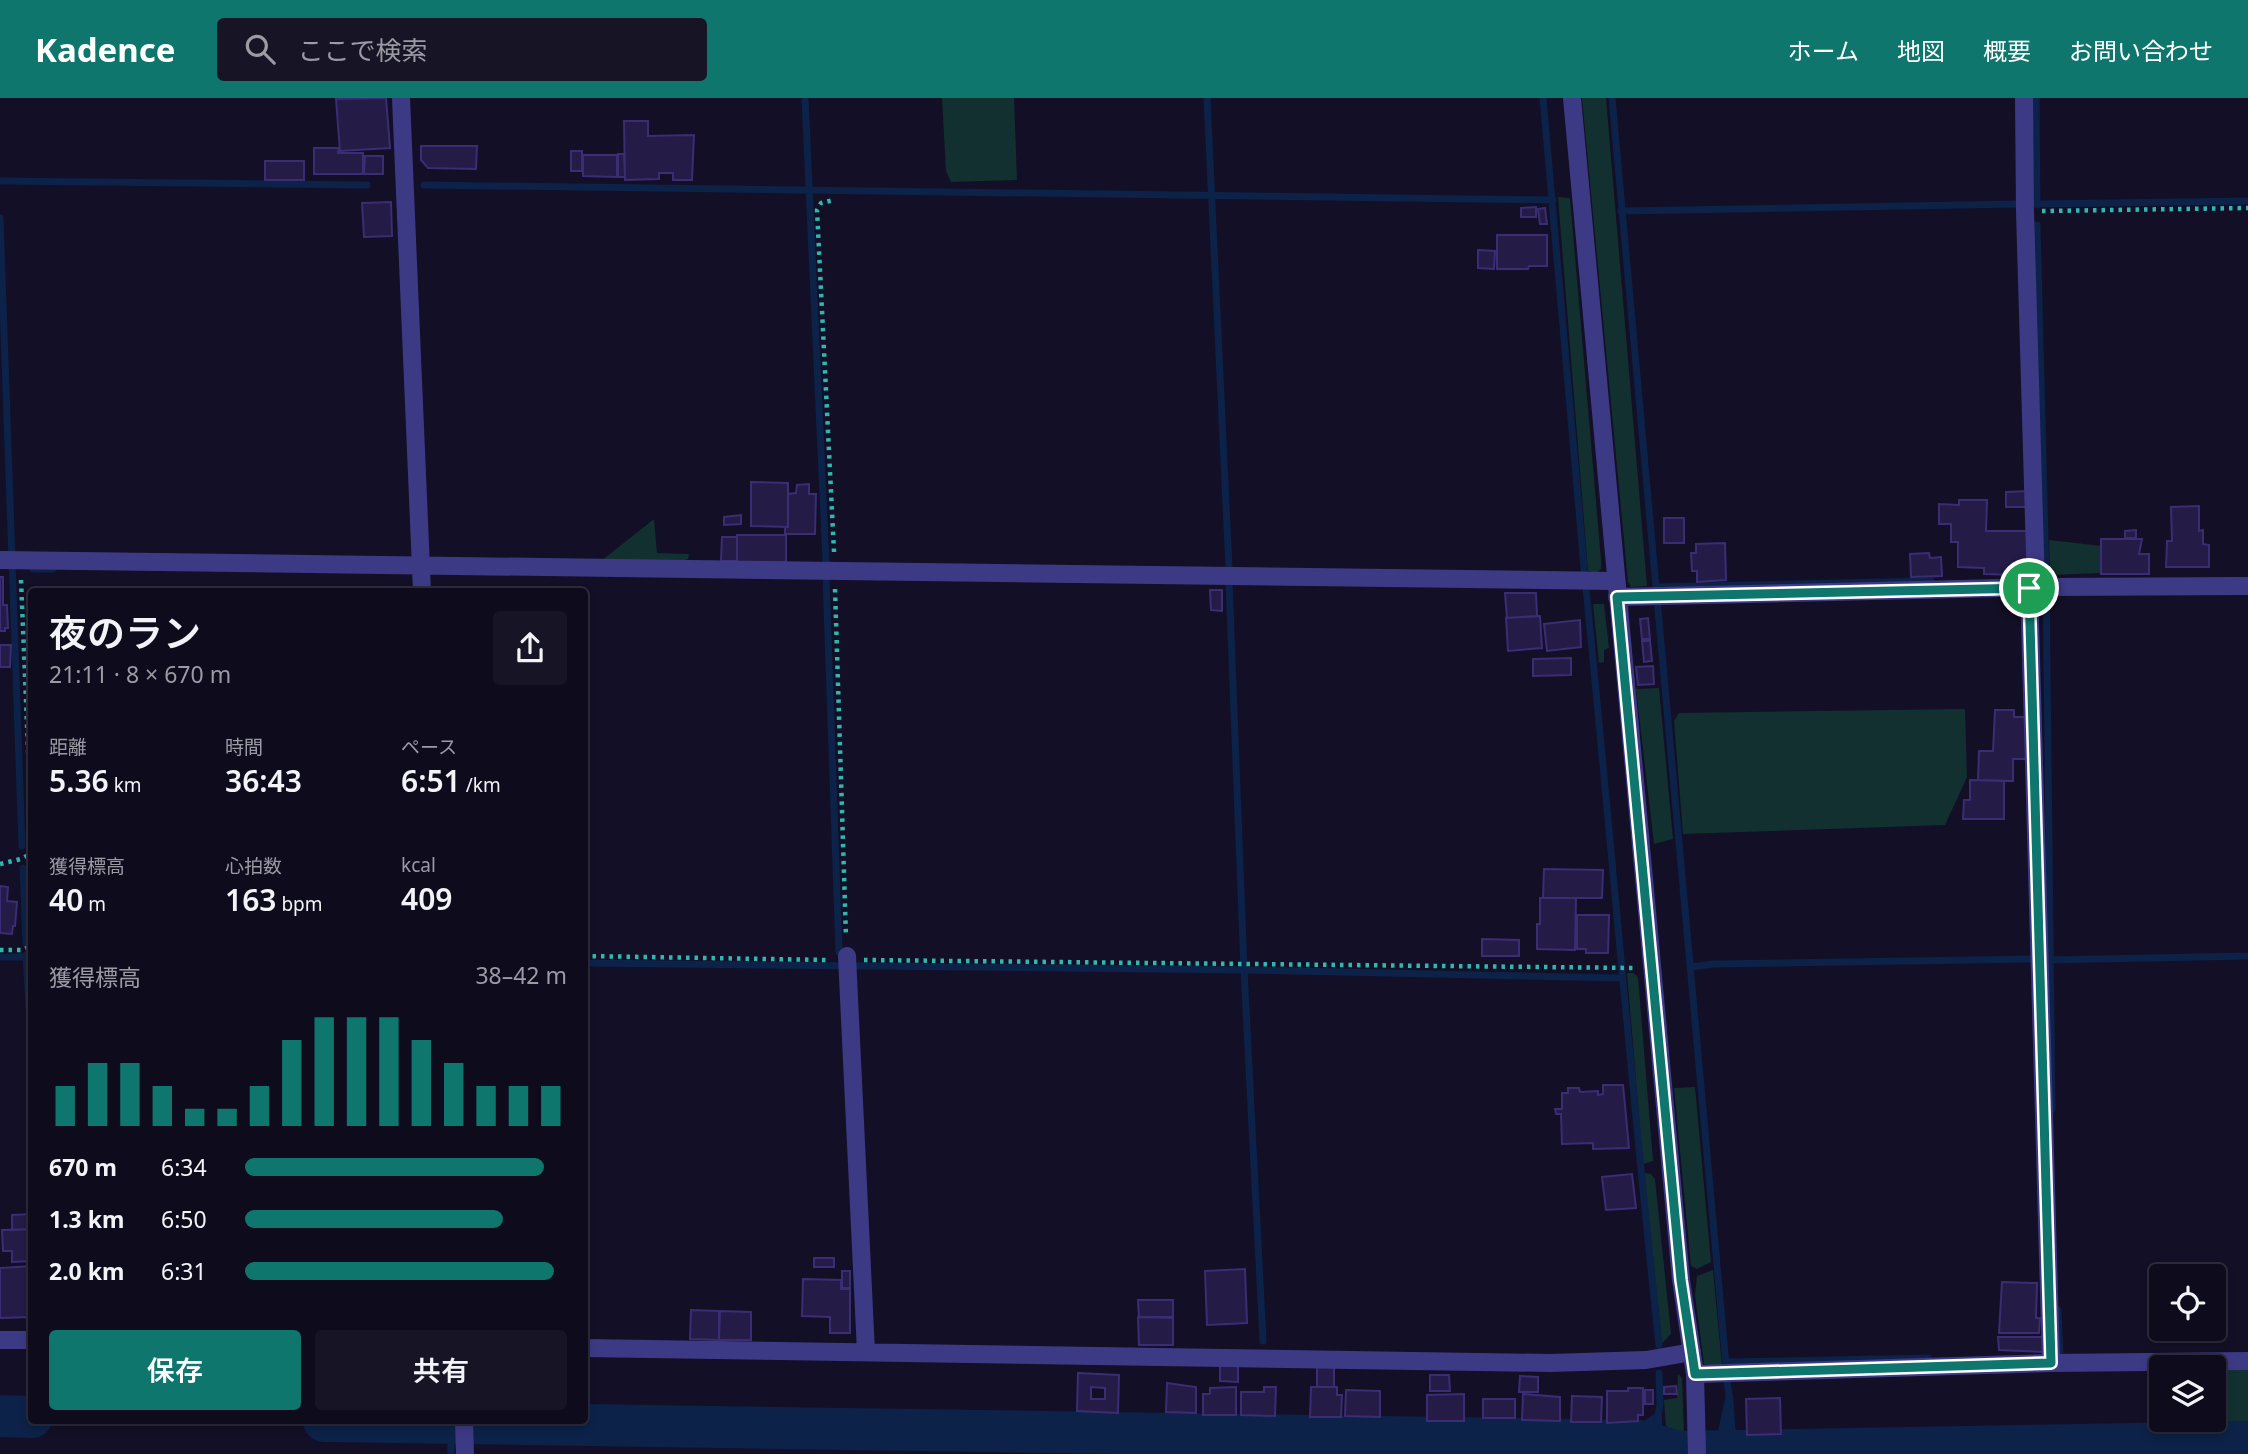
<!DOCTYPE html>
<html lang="ja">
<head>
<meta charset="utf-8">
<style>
	body { margin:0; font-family:"Noto Sans","Noto Sans JP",sans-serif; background:#171425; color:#f1f3f6; height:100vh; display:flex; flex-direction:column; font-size:26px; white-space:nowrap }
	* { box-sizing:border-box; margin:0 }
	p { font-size:23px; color:#9b9ba3 }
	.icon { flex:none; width:38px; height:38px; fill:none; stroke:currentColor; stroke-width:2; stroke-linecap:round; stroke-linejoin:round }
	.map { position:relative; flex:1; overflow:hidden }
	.drawer { position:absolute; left:28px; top:490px; width:560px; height:836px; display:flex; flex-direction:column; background:#0e0b1c; border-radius:7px; box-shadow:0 4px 10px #0003,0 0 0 2px #2e2b3b }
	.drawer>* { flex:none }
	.controls { position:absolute; left:2149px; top:1166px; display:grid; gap:14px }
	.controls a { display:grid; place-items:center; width:77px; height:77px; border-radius:7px; background:#0e0b1c; box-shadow:0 4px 10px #0003,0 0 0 2px #2e2b3b; font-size:35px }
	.pin { position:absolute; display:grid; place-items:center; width:60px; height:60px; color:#fff; margin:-30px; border:4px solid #fff; border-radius:50%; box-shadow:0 2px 7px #0007 }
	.round { display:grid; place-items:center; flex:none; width:74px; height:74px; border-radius:7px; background:#171425 }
	.head { display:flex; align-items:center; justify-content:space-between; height:119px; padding:0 21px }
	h1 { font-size:38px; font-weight:600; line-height:52px }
	.figures { display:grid; grid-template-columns:repeat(3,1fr); gap:10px; height:119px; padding:7px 21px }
	.figures div { display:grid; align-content:center }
	.figures b { font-size:30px; font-weight:600 }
	.figures small { font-size:19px; font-weight:400 }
	.figures p { font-size:19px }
	.chart { height:196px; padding:14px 21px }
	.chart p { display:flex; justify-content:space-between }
	.chart svg { width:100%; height:126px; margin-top:7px; stroke:#0f766e; stroke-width:6 }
	.button { display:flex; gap:14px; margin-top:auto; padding:14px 21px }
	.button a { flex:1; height:80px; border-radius:7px; background:#0f766e; color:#fff; font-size:28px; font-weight:600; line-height:80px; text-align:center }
	.button a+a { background:#171425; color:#f1f3f6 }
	ul { padding:0 21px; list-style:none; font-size:23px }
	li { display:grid; grid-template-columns:112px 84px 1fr; align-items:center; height:52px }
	li i { height:18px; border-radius:9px; background:#0f766e }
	header { display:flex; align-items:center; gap:42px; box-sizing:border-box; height:98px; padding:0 35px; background:#0f766e; color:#fff }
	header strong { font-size:33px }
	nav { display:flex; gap:38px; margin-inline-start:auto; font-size:24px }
	.search { width:490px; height:63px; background:#171425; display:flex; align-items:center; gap:18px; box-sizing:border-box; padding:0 24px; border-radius:7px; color:#9b9ba3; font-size:26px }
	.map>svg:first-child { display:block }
</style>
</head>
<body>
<header>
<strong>Kadence</strong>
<div class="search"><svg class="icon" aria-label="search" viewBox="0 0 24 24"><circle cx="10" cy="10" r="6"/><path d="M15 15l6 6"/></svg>ここで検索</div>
<nav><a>ホーム</a><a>地図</a><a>概要</a><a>お問い合わせ</a></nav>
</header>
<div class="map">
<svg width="2248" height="1356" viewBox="0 0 2248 1356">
	<rect width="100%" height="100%" fill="#130f26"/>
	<path fill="#12302f" d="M 942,0 L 1014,0 L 1017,82 L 951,84 L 946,73 Z
		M 1582,0 L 1606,0 L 1647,488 L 1631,489 L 1628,484 Z
		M 1558,99 L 1570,100 L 1601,462 L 1601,471 L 1596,475 L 1588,473 Z
		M 654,421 L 657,455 L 689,456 L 688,461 L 680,464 L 601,463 Z
		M 2049,442 L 2102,448 L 2103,475 L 2050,477 Z
		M 1593,506 L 1604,506 L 1609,550 L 1604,552 L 1604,564 L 1599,565 Z
		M 1659,590 L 1673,741 L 1654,746 L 1636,591 Z
		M 1965,611 L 1967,679 L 1945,727 L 1683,736 L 1674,623 L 1679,615 Z
		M 1627,875 L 1633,875 L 1638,879 L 1653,1063 L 1643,1066 Z
		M 1695,989 L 1711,1164 L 1697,1171 L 1691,1168 L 1674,990 Z
		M 1644,1075 L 1651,1076 L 1655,1081 L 1671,1236 L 1662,1245 Z
		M 1713,1172 L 1722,1268 L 1704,1266 L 1695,1197 L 1697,1178 Z
		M 2214,1270 L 2248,1270 L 2248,1331 L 2198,1332 L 2197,1321 L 2214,1321 Z
		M 1678,1276 L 1682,1280 L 1684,1339 L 1674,1341 L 1666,1327 L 1664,1302 L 1677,1300 Z"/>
	<path fill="#0c2248" d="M 1726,1297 L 1733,1297 L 1736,1339 L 1738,1344 L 1743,1344 L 1743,1356 L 1593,1356 L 1585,1349 L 1585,1333 L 1634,1330 L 1657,1314 L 1662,1315 L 1662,1326 L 1672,1344 L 1717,1337 Z"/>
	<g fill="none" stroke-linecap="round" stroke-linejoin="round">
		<path stroke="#0c2248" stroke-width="7" d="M 805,0 L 826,464
			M 1207,0 L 1229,470
			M 1543,0 C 1558,157 1569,314 1584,470 C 1610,729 1631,989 1659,1247
			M 1612,0 L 1726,1267
			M 2036,0 L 2037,107
			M 0,83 L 367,87
			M 424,87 L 1553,102
			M 2035,106 L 2248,103
			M 1621,113 L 2018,106
			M 0,120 L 22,748
			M 2037,127 L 2046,481 L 2052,1011
			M 33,471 L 53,471
			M 826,479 L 839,854
			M 1229,484 L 1244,872 L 1263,1243
			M 1656,489 L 1931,483
			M 23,770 L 26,845
			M 26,857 L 32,963
			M 0,859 L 32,859
			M 2049,862 L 2248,858
			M 584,865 L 1244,872 L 1622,880
			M 1691,869 L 1713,866 L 2033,861
			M 2058,1212 L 2060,1258
			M 1726,1264 L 1928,1260
			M 1727,1282 L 1730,1306
			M 451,1323 L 451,1356
			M 1657,1323 L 1660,1307 L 1659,1275"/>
		<path stroke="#0c2248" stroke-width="42" d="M 0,1318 L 32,1319
			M 324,1323 L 1641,1343 L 1678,1354 L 2248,1344"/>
	</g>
	<path fill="#241b47" stroke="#3b2d73" stroke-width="2" fill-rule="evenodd" d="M 386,0 L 390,50 L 340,53 L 336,1 Z
		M 624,23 L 648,23 L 648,38 L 694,37 L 692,82 L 673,82 L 673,75 L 659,75 L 659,81 L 625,82 Z
		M 421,48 L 477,48 L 476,71 L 428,70 L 421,62 Z
		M 314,50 L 339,50 L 338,55 L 363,55 L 363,76 L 314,76 Z
		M 571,53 L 582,53 L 582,73 L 571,73 Z
		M 618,56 L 624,56 L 625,79 L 618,79 Z
		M 583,57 L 617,57 L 617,79 L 583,78 Z
		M 365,58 L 383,58 L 383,76 L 364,76 Z
		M 265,63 L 304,63 L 304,82 L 265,82 Z
		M 391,104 L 392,138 L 364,139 L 362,105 Z
		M 1536,109 L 1536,119 L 1521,119 L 1521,110 Z
		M 1545,110 L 1547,126 L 1540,126 L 1538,111 Z
		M 1497,137 L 1547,137 L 1547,168 L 1529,168 L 1528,171 L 1497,171 Z
		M 1478,152 L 1495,153 L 1494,171 L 1478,170 Z
		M 751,384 L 788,385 L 788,429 L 751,428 Z
		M 809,386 L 809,396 L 816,396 L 815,436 L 785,436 L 785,429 L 788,429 L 788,396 L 796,395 L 797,387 Z
		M 2028,393 L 2028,409 L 2006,409 L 2006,394 Z
		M 1959,402 L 1987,402 L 1986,433 L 2028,433 L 2027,470 L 2021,469 L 2021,477 L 1984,476 L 1984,470 L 1958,469 L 1958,444 L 1951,444 L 1951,426 L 1939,426 L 1939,406 L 1959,407 Z
		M 2199,408 L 2199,433 L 2203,432 L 2203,446 L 2209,447 L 2209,469 L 2166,469 L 2167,443 L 2172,443 L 2171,409 Z
		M 741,417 L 741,426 L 724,427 L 724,419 Z
		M 1664,420 L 1684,420 L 1684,445 L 1664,445 Z
		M 2136,432 L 2136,440 L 2125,440 L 2125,433 Z
		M 737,437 L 786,437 L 786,464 L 737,464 Z
		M 722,439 L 737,439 L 737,463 L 721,463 Z
		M 2101,441 L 2142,441 L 2139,456 L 2149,456 L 2149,476 L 2101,476 Z
		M 1725,445 L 1726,482 L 1697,484 L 1697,473 L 1692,473 L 1691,455 L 1696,455 L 1696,446 Z
		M 1929,455 L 1930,460 L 1941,459 L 1942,478 L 1911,479 L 1910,456 Z
		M 0,479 L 3,479 L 3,507 L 7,507 L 8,530 L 5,530 L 5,533 L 0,533 Z
		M 1210,492 L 1222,492 L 1222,513 L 1211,512 Z
		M 1505,495 L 1536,495 L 1537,518 L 1507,520 Z
		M 1540,518 L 1542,550 L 1508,553 L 1506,520 Z
		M 1648,520 L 1650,541 L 1642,541 L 1640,521 Z
		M 1580,522 L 1581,549 L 1547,553 L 1544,526 Z
		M 1642,543 L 1650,543 L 1652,563 L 1644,564 Z
		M 0,547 L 11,547 L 10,569 L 0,569 Z
		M 1571,560 L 1571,577 L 1533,578 L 1533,561 Z
		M 1653,568 L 1654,586 L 1638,587 L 1636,569 Z
		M 1995,612 L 2014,612 L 2014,619 L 2031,619 L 2027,661 L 2013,661 L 2013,683 L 1978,682 L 1979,653 L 1993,653 Z
		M 1970,682 L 2004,683 L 2004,721 L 1963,721 L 1964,702 L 1970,702 Z
		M 1544,771 L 1603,772 L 1602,800 L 1543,800 Z
		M 0,788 L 8,789 L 7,803 L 17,804 L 15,828 L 13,828 L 12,836 L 0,835 Z
		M 1540,800 L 1576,800 L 1575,852 L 1537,851 L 1537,826 L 1540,826 Z
		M 1577,817 L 1609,817 L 1608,855 L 1586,855 L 1586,851 L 1577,851 Z
		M 1482,841 L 1519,842 L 1519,858 L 1482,858 Z
		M 1603,987 L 1623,987 L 1629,1050 L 1593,1051 L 1593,1045 L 1562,1046 L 1561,1016 L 1556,1016 L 1555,1011 L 1562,1011 L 1562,995 L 1568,995 L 1568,990 L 1579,990 L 1580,994 L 1598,993 L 1598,997 L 1603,996 Z
		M 1632,1076 L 1636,1110 L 1606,1112 L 1602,1079 Z
		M 32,1116 L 32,1131 L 12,1132 L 12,1117 Z
		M 32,1131 L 32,1163 L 12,1164 L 12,1153 L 3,1153 L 2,1132 Z
		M 814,1160 L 834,1160 L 834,1169 L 814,1169 Z
		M 32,1168 L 32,1219 L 0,1220 L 0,1170 Z
		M 1245,1171 L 1247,1225 L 1207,1227 L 1205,1173 Z
		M 842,1173 L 850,1173 L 850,1190 L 842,1190 Z
		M 803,1181 L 841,1182 L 841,1191 L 850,1191 L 850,1235 L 830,1235 L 830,1219 L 802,1218 Z
		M 2002,1184 L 2037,1185 L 2036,1220 L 2040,1220 L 2039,1235 L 1999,1235 Z
		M 1138,1202 L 1173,1202 L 1173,1219 L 1139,1219 Z
		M 691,1212 L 719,1213 L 719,1242 L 690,1241 Z
		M 720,1213 L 751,1214 L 751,1242 L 719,1242 Z
		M 1138,1219 L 1173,1220 L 1173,1247 L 1139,1247 Z
		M 1998,1239 L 2044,1239 L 2044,1254 L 1999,1252 Z
		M 1220,1268 L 1238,1268 L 1238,1284 L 1220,1283 Z
		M 1317,1269 L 1334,1269 L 1334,1289 L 1317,1289 Z
		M 1078,1275 L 1119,1277 L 1118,1315 L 1077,1313 ZM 1091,1289 L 1105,1290 L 1105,1301 L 1091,1301 Z
		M 1430,1277 L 1449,1277 L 1450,1293 L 1430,1293 Z
		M 1520,1278 L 1538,1279 L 1538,1294 L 1519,1294 Z
		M 1167,1285 L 1196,1289 L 1196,1315 L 1166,1314 Z
		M 1676,1288 L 1677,1296 L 1664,1296 L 1664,1289 Z
		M 1236,1289 L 1236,1317 L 1203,1317 L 1203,1296 L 1210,1296 L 1210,1290 Z
		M 1264,1289 L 1276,1289 L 1275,1318 L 1241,1317 L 1241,1294 L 1264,1294 Z
		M 1311,1289 L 1337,1289 L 1337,1297 L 1342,1297 L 1341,1319 L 1310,1319 Z
		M 1628,1290 L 1643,1290 L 1643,1317 L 1638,1317 L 1638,1323 L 1607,1325 L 1607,1293 L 1628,1293 Z
		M 1346,1292 L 1380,1293 L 1380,1319 L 1345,1318 Z
		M 1645,1292 L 1653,1292 L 1653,1306 L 1645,1306 Z
		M 1464,1296 L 1464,1323 L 1427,1323 L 1427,1297 Z
		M 1523,1296 L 1560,1299 L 1560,1323 L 1522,1322 Z
		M 1572,1298 L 1602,1299 L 1601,1324 L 1571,1324 Z
		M 1780,1300 L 1781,1336 L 1747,1337 L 1746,1301 Z
		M 1483,1301 L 1515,1301 L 1515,1320 L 1483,1320 Z"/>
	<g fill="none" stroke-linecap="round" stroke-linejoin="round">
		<path stroke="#2fb8b0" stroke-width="4.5" stroke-dasharray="3.5 5" stroke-linecap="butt" d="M 2042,113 L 2248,110
			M 834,454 L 817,112 L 821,105 L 834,102
			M 21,482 L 32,747
			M 835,491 L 846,839
			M 0,766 L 21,761 L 32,755
			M 0,852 L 22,852 L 32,848
			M 584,858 L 829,862
			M 864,862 L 1636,870"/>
		<path stroke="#3d3a85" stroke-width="18" d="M 401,0 L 422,494
			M 2024,0 L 2025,113 L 2036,490
			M 0,462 L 1616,483
			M 2029,490 L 2051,1265
			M 1617,499 L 2049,489 L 2248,488
			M 847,858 L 866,1254
			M 0,1242 L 32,1242
			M 584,1250 L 1550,1265 L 1646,1262 L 1692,1254
			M 1695,1276 L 2051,1265 L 2248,1263
			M 464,1323 L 465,1356"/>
		<path stroke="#3d3a85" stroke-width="18" d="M 1572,0 L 1681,1182 L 1695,1276 L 1697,1356"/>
	</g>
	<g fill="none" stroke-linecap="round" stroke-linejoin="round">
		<g stroke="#fff" stroke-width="14">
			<path id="route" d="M 2029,490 L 2051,1265 L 1695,1276 L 1681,1182 L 1617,499 Z"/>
		</g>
		<use href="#route" stroke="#0f766e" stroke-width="9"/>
	</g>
</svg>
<div class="controls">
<a><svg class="icon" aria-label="locate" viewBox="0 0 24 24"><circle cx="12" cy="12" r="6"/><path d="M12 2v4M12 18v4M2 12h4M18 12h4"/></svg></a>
<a><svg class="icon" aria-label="layers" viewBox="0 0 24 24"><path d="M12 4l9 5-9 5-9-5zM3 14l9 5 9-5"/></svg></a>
</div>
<div class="pin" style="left:2029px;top:490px;background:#1e9e55"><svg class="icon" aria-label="arrive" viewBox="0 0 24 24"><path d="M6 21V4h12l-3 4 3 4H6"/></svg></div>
<section class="drawer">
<div class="head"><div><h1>夜のラン</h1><p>21:11 · 8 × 670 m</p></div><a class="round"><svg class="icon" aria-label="share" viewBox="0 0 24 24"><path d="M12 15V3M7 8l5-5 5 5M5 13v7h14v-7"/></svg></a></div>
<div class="figures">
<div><p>距離</p><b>5.36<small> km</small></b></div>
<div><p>時間</p><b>36:43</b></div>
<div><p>ペース</p><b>6:51<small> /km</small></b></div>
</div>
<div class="figures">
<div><p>獲得標高</p><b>40<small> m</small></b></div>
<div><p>心拍数</p><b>163<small> bpm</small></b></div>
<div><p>kcal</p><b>409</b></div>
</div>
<div class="chart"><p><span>獲得標高</span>38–42 m</p>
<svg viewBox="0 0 160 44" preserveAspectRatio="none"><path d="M5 44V30M15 44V22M25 44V22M35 44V30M45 44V38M55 44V38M65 44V30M75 44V14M85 44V6M95 44V6M105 44V6M115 44V14M125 44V22M135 44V30M145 44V30M155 44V30"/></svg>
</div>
<ul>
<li><b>670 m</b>6:34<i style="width:93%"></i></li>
<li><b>1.3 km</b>6:50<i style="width:80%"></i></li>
<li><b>2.0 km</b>6:31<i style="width:96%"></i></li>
</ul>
<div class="button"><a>保存</a><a>共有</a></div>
</section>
</div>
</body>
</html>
